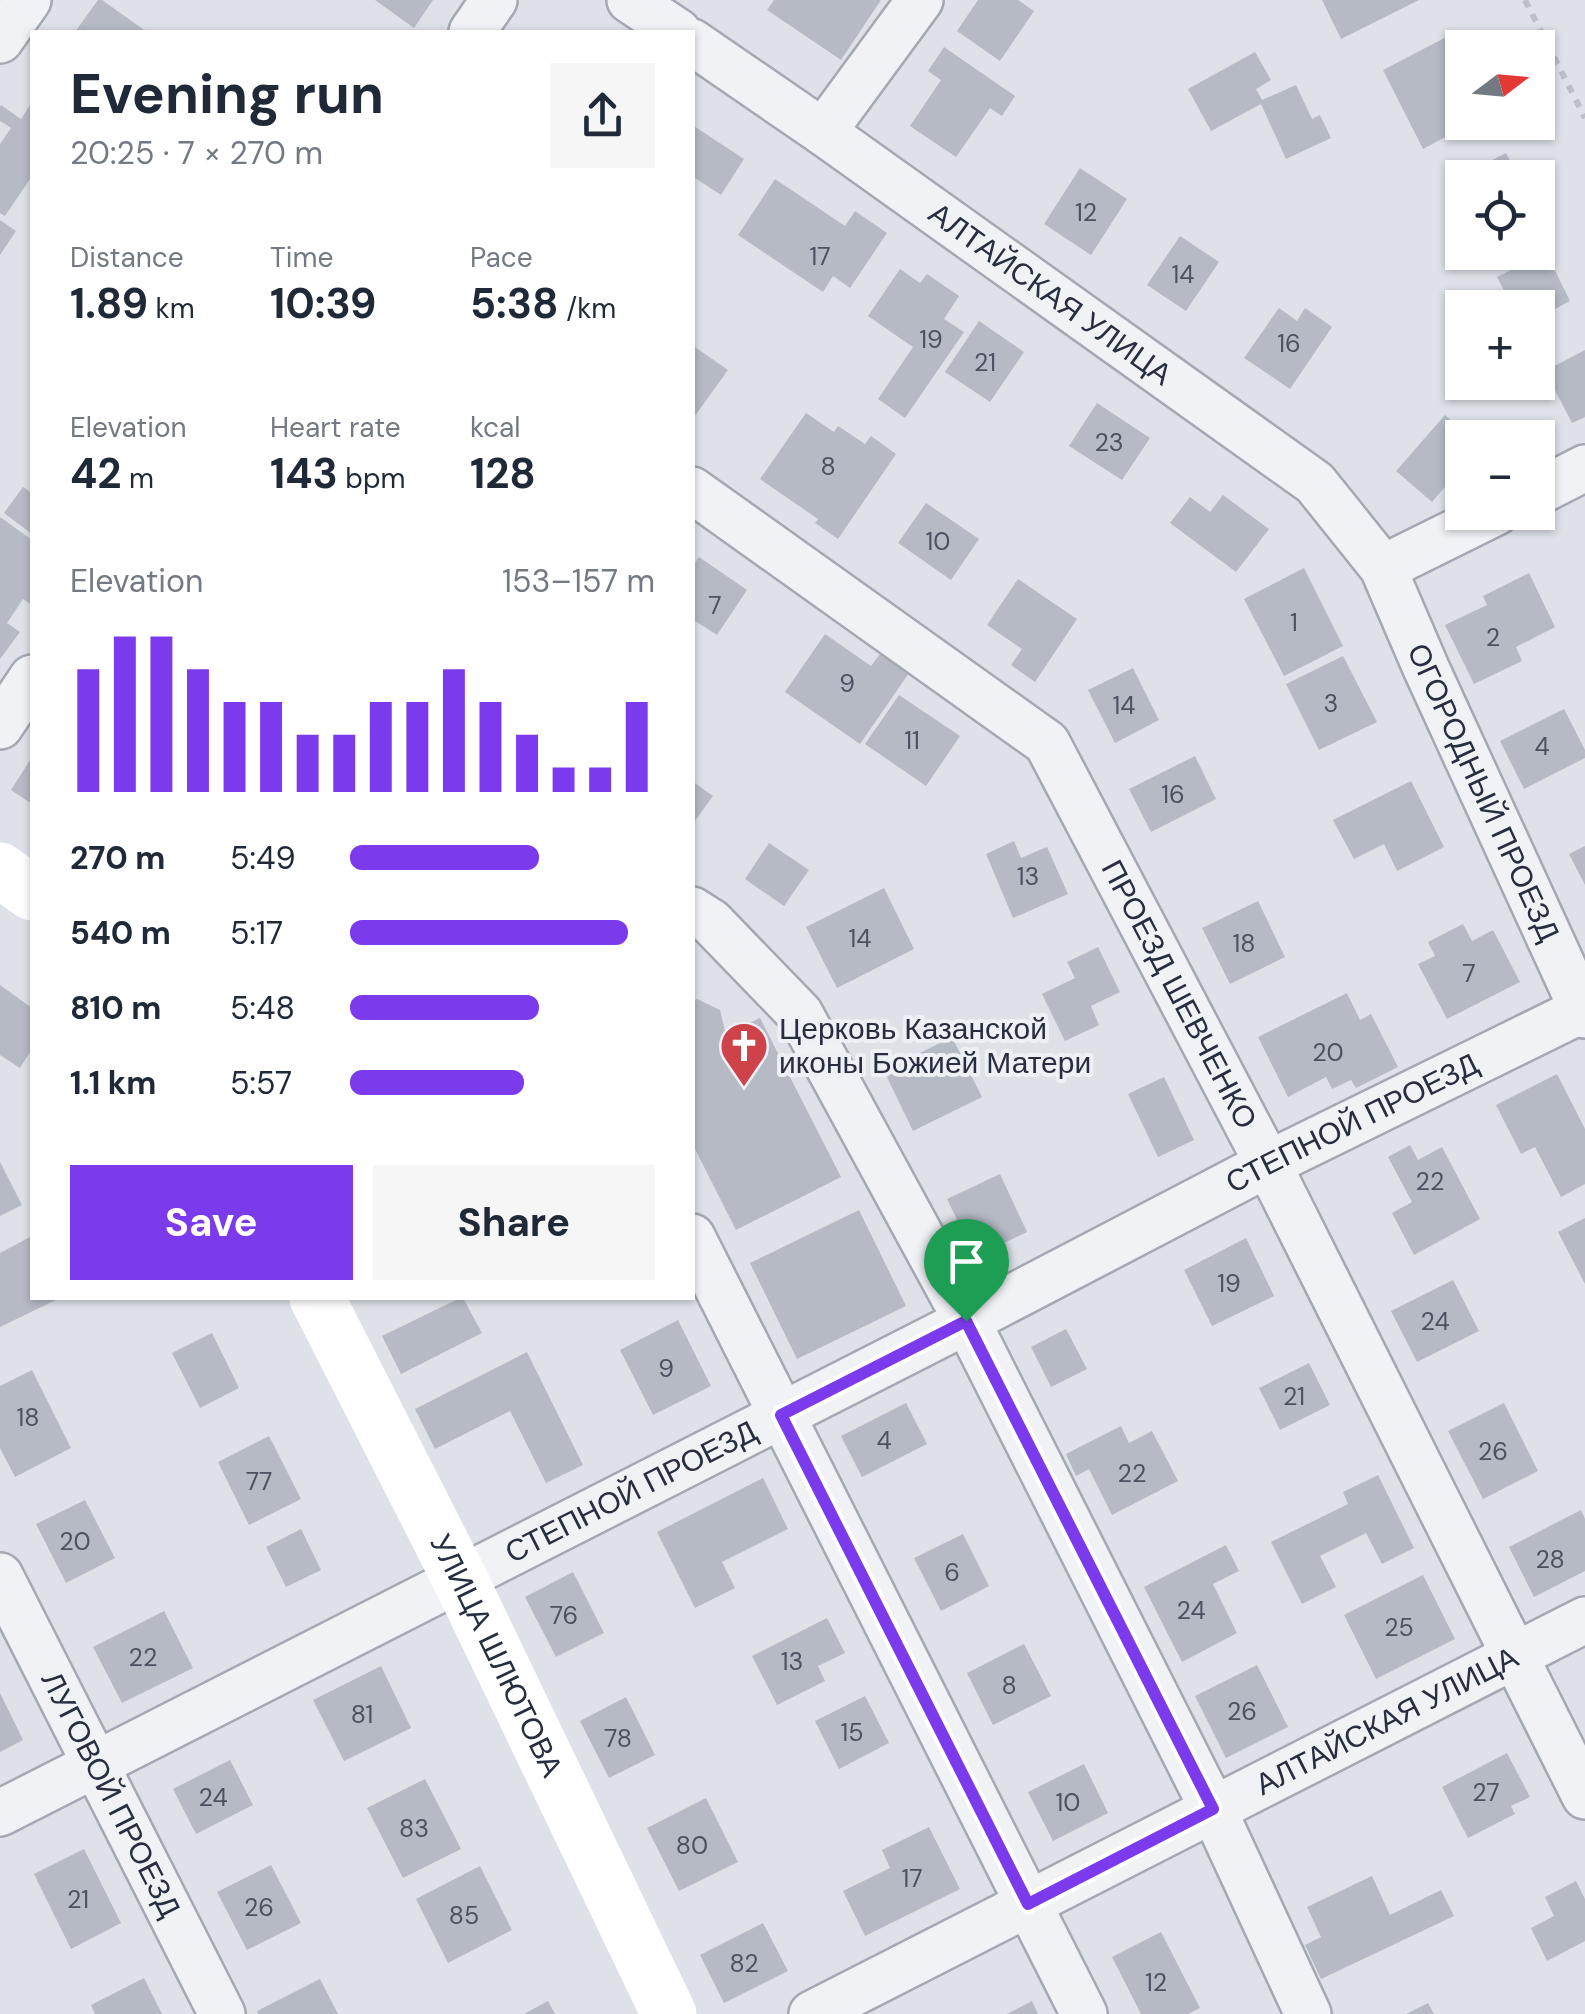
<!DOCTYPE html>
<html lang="en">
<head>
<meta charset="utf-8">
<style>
	body { margin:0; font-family:"DM Sans",sans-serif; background:#f6f6f7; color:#1f2937; height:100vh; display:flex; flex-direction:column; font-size:38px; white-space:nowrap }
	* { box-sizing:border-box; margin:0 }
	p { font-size:32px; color:#747a83 }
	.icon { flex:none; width:55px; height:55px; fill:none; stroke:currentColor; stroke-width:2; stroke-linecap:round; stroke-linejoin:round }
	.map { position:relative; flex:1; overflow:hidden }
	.sheet { position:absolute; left:30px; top:30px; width:665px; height:1270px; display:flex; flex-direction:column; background:#fff; border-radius:0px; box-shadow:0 2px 8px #0004 }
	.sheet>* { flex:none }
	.needle { width:65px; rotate:74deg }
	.tools { position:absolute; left:1445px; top:30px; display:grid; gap:20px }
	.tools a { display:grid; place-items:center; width:110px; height:110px; border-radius:0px; background:#fff; box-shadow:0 2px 8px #0004; font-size:50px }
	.pin { position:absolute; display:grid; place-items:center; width:85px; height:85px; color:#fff; margin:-102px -42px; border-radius:50% 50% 50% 0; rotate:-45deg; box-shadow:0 0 10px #0007 }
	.pin .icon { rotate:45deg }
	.round { display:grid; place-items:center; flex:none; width:105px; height:105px; border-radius:0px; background:#f6f6f7 }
	.overview { display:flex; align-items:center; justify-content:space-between; height:170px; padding:0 40px }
	h1 { font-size:55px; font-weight:700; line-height:75px }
	.stats { display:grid; grid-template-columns:repeat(3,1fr); gap:15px; height:170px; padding:10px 40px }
	.stats div { display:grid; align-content:center }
	.stats b { font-size:42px; font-weight:700 }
	.stats small { font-size:28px; font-weight:400 }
	.stats p { font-size:28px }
	.chart { height:280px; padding:20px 40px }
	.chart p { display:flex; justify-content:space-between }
	.chart svg { width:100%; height:180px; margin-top:10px; stroke:#7c3aed; stroke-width:6 }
	.cta { display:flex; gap:20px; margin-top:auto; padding:20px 40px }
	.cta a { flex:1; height:115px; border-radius:0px; background:#7c3aed; color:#fff; font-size:40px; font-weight:700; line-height:115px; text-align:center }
	.cta a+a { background:#f6f6f7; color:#1f2937 }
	ul { padding:0 40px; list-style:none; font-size:32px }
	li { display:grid; grid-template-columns:160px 120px 1fr; align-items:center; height:75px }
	li i { height:25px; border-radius:12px; background:#7c3aed }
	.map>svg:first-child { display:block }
</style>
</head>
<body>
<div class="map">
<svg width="1585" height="2014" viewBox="0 0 1585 2014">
	<rect width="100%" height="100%" fill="#dee1e8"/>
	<path fill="#b6bac5" d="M 98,0 L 102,0 L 147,32 L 75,32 Z
		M 375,0 L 433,0 L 414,28 Z
		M 774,0 L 881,0 L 841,60 L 767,10 Z
		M 978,0 L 1018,0 L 1034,11 L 1000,61 L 957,31 Z
		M 1322,0 L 1419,0 L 1341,39 Z
		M 1456,32 L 1462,45 L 1462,72 L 1460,74 L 1462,79 L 1462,122 L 1473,122 L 1423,149 L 1383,70 Z
		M 944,47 L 1015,96 L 1002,116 L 990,108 L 956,157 L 910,126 L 941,80 L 928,71 Z
		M 1255,52 L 1271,80 L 1256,89 L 1262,100 L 1296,85 L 1312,119 L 1320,115 L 1331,138 L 1286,159 L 1261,104 L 1211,131 L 1188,89 Z
		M 32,102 L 32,176 L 5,216 L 0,213 L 0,144 L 11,128 L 0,121 L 0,107 L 1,105 L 21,119 Z
		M 694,126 L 744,159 L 721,195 L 692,176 Z
		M 1506,153 L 1519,178 L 1462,178 L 1462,216 L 1445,184 Z
		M 1080,168 L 1127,199 L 1091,255 L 1044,224 Z
		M 775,179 L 845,226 L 855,211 L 887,233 L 850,288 L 833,276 L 823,292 L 738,235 Z
		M 0,220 L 16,231 L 0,255 Z
		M 1180,236 L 1219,262 L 1186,311 L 1147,285 Z
		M 1546,252 L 1570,301 L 1538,318 L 1538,308 L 1513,308 L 1497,277 Z
		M 900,269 L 920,283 L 927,274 L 959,296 L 944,319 L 964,332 L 905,418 L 878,399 L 913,347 L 868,316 Z
		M 1279,308 L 1297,321 L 1305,308 L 1332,327 L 1290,389 L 1244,358 Z
		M 979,321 L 1024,352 L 990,402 L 945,372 Z
		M 692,345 L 728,370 L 692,420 Z
		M 1585,350 L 1585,417 L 1572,423 L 1545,371 Z
		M 1097,403 L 1150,438 L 1122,480 L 1069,446 Z
		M 806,413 L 834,432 L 838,426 L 865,444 L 871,436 L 896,454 L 838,539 L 815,523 L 818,519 L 760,479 Z
		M 1445,415 L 1471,438 L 1462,438 L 1462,467 L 1432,502 L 1396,471 Z
		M 23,487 L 32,493 L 32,534 L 4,513 Z
		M 1223,495 L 1269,529 L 1236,572 L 1170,523 L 1190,497 L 1210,512 Z
		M 926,503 L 979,539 L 951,580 L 898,543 Z
		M 0,517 L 32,540 L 32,605 L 23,599 L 7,623 L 20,632 L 0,659 Z
		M 699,557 L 747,590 L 717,635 L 692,619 L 692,567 Z
		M 1304,568 L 1343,646 L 1284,676 L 1244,599 Z
		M 1529,573 L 1555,627 L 1516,647 L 1522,661 L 1474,684 L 1445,625 L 1487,605 L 1483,596 Z
		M 1018,579 L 1077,619 L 1035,682 L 1011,665 L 1022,649 L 987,625 Z
		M 825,634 L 871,666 L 880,654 L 909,673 L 860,744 L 785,692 Z
		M 1343,656 L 1377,722 L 1319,750 L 1286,684 Z
		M 1133,668 L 1159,720 L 1115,743 L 1088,690 Z
		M 899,695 L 960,736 L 926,786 L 865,744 Z
		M 1564,709 L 1585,750 L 1585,758 L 1524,789 L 1500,741 Z
		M 1195,756 L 1216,799 L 1151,832 L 1129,789 Z
		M 32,757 L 32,804 L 11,790 Z
		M 692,781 L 713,796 L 692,825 Z
		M 1411,781 L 1444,847 L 1397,871 L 1384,844 L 1354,859 L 1333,820 Z
		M 1014,841 L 1021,858 L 1047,847 L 1068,894 L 1013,918 L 986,854 Z
		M 769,843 L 809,870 L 784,906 L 745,879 Z
		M 1585,846 L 1585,885 L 1569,854 Z
		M 884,888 L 914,949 L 837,988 L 806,927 Z
		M 1258,901 L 1285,957 L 1230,984 L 1202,928 Z
		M 1463,924 L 1472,941 L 1493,930 L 1520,982 L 1447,1019 L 1418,964 L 1435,956 L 1428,942 Z
		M 1098,947 L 1120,992 L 1091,1006 L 1099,1025 L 1065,1041 L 1042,994 L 1075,978 L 1067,962 Z
		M 0,985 L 32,1008 L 32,1049 L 20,1068 L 0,1055 Z
		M 1347,993 L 1360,1020 L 1371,1014 L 1398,1067 L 1356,1088 L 1351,1080 L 1332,1089 L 1326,1077 L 1288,1097 L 1258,1037 Z
		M 697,999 L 720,1010 L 726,1035 L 760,1018 L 841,1177 L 736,1230 L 692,1143 L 692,1001 Z
		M 952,1037 L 982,1097 L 913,1131 L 884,1071 Z
		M 1557,1074 L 1585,1129 L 1585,1184 L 1561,1197 L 1535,1147 L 1521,1154 L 1496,1105 Z
		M 1164,1077 L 1194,1140 L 1158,1157 L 1128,1094 Z
		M 1410,1145 L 1418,1160 L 1442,1147 L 1480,1219 L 1414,1255 L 1392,1213 L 1412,1202 L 1388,1157 Z
		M 0,1162 L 22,1205 L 0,1216 Z
		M 1000,1174 L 1027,1232 L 975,1257 L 947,1199 Z
		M 859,1210 L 906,1306 L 797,1359 L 750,1263 Z
		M 1585,1218 L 1585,1284 L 1558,1232 Z
		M 30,1237 L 32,1243 L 32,1298 L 60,1298 L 0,1327 L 0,1253 Z
		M 1246,1238 L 1274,1296 L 1212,1326 L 1184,1270 Z
		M 1453,1280 L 1479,1331 L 1417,1362 L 1391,1311 Z
		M 460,1298 L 463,1298 L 482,1333 L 401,1374 L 382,1336 Z
		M 678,1320 L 711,1386 L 653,1415 L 620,1350 Z
		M 1066,1329 L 1087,1369 L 1051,1387 L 1031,1347 Z
		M 212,1333 L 239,1388 L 200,1408 L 172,1353 Z
		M 527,1352 L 583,1465 L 546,1483 L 510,1411 L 435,1449 L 415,1409 Z
		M 1309,1363 L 1330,1405 L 1280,1430 L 1259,1388 Z
		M 32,1370 L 71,1448 L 15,1477 L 0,1448 L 0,1386 Z
		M 906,1403 L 927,1444 L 862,1477 L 841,1436 Z
		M 1504,1403 L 1538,1471 L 1483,1499 L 1448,1431 Z
		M 1121,1426 L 1129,1443 L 1152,1431 L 1178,1481 L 1112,1515 L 1089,1469 L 1076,1476 L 1066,1454 Z
		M 269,1436 L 301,1499 L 249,1525 L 218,1462 Z
		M 1378,1475 L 1414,1548 L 1382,1564 L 1366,1533 L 1320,1556 L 1336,1587 L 1302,1604 L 1271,1542 L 1348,1504 L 1343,1492 Z
		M 763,1478 L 788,1529 L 722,1562 L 735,1588 L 695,1608 L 657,1532 Z
		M 85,1500 L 115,1558 L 66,1583 L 36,1524 Z
		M 1581,1510 L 1585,1519 L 1585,1571 L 1534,1597 L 1509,1547 Z
		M 301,1529 L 321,1570 L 286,1587 L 266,1547 Z
		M 963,1534 L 989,1586 L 941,1611 L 914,1558 Z
		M 1226,1545 L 1239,1571 L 1213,1584 L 1237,1633 L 1182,1662 L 1144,1587 Z
		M 573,1572 L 604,1633 L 556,1657 L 525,1597 Z
		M 1423,1575 L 1455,1639 L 1376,1679 L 1344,1615 Z
		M 164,1611 L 193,1668 L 122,1703 L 93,1647 Z
		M 827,1618 L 845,1653 L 818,1666 L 825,1681 L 777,1705 L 752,1656 Z
		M 1024,1644 L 1051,1696 L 993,1725 L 967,1673 Z
		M 1257,1665 L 1288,1727 L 1226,1758 L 1195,1696 Z
		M 381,1666 L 411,1728 L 344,1761 L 313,1700 Z
		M 0,1693 L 23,1740 L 0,1752 Z
		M 865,1696 L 889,1743 L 839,1769 L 815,1721 Z
		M 626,1697 L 655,1755 L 609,1778 L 580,1721 Z
		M 1507,1753 L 1530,1797 L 1511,1806 L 1515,1814 L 1468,1838 L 1442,1787 Z
		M 230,1760 L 253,1805 L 196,1834 L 173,1789 Z
		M 1084,1764 L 1108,1813 L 1053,1841 L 1028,1792 Z
		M 425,1779 L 461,1849 L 403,1878 L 367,1808 Z
		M 706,1798 L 738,1862 L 679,1891 L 647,1828 Z
		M 929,1827 L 960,1889 L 865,1936 L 843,1891 L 890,1868 L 882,1850 Z
		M 84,1849 L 121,1923 L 71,1949 L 34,1874 Z
		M 271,1865 L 301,1923 L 247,1950 L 217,1892 Z
		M 480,1866 L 512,1930 L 448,1963 L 416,1899 Z
		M 1372,1876 L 1390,1915 L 1441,1890 L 1454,1916 L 1321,1979 L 1305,1945 L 1321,1937 L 1307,1907 Z
		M 1576,1881 L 1585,1899 L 1585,1941 L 1547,1961 L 1531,1928 L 1554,1916 L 1545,1897 Z
		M 763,1923 L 788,1971 L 724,2003 L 700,1955 Z
		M 1161,1932 L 1200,2008 L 1188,2014 L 1141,2014 L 1112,1957 Z
		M 144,1978 L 162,2014 L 95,2014 L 91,2005 Z
		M 320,1979 L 338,2014 L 258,2014 L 257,2011 Z
		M 548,2001 L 555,2014 L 524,2014 Z
		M 1032,2001 L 1038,2014 L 1007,2014 Z
		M 1428,2003 L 1434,2014 L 1406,2014 Z"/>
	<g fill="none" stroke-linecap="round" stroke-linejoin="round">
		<g stroke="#a3a8b2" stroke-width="50">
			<g id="minor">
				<path d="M 630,0 L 678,32"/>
				<path d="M 472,32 L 494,0"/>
				<path d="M 0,40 L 28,0"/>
				<path id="s1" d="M 692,42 L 823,132 L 1315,483 L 1383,568 L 1426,668 L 1585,1015"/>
				<path d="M 823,132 L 920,0"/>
				<path id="s2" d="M 692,490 L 1047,743 L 1268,1164 L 1585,1796"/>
				<path d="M 1538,492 L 1585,468"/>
				<path d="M 1383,568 L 1496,512"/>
				<path d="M 0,726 L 32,678"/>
				<path d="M 692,910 L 711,922 L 800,1014 L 967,1321 L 1213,1809 L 1308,2014"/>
				<path d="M 692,1237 L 1084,2014"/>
				<path id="s3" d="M 0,1576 L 222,2014"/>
				<path id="s4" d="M 0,1813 L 967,1321 L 1268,1164 L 1582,1010"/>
				<path id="s5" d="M 812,2014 L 1585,1620"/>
			</g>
		</g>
		<path stroke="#bcbfc6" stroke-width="6" stroke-dasharray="8 8" stroke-linecap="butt" d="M 1525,0 L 1585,118"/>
		<use href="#minor" stroke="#f1f2f6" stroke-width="45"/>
		<g stroke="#fff" stroke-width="55">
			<path d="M 0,870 L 32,893"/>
			<path id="s6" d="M 317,1298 L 460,1579 L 669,2014"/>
		</g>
	</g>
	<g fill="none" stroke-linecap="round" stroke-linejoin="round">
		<g stroke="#fff" stroke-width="20">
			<path id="route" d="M 966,1321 L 1213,1809 L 1028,1904 L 781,1415 Z"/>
		</g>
		<use href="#route" stroke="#7c3aed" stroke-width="12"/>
	</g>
	<defs>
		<g id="church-pin" transform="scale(2.5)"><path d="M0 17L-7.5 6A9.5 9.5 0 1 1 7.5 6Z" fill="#ce424a" stroke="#eef0f5"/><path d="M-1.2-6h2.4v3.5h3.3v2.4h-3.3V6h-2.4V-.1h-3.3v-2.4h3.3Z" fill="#fff"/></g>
	</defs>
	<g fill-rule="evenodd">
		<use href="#church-pin" x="744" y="1046"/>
	</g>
	<g text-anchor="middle" stroke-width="8" stroke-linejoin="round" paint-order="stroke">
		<g font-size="25" fill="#4b5160">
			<text x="1086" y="221">12</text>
			<text x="820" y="265">17</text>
			<text x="1183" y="283">14</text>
			<text x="931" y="348">19</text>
			<text x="1289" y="352">16</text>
			<text x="985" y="371">21</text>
			<text x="1109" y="451">23</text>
			<text x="828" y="475">8</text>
			<text x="938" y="550">10</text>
			<text x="715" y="614">7</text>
			<text x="1294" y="631">1</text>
			<text x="1493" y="646">2</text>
			<text x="847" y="692">9</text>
			<text x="1331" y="712">3</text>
			<text x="1124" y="714">14</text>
			<text x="912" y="749">11</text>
			<text x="1542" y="755">4</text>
			<text x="1173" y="803">16</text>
			<text x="1028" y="885">13</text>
			<text x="860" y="947">14</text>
			<text x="1244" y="952">18</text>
			<text x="1469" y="982">7</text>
			<text x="1328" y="1061">20</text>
			<text x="1430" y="1190">22</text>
			<text x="1229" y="1292">19</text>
			<text x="1435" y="1330">24</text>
			<text x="666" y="1377">9</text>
			<text x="1294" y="1405">21</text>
			<text x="28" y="1426">18</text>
			<text x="884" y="1449">4</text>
			<text x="1493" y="1460">26</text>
			<text x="1132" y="1482">22</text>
			<text x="259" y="1490">77</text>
			<text x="75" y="1550">20</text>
			<text x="1550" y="1568">28</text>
			<text x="952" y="1581">6</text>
			<text x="1191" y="1619">24</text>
			<text x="564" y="1624">76</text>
			<text x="1399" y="1636">25</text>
			<text x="143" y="1666">22</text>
			<text x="792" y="1670">13</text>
			<text x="1009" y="1694">8</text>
			<text x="1242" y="1720">26</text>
			<text x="362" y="1723">81</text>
			<text x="852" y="1741">15</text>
			<text x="618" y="1747">78</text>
			<text x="1486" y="1801">27</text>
			<text x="213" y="1806">24</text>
			<text x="1068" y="1811">10</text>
			<text x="414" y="1837">83</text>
			<text x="692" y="1854">80</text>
			<text x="912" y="1887">17</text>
			<text x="78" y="1908">21</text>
			<text x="259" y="1916">26</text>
			<text x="464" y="1924">85</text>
			<text x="744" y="1972">82</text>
			<text x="1156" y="1991">12</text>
		</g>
		<g font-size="30" fill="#272e3f" stroke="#eef0f5">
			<text dy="10" stroke="none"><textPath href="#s1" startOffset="438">АЛТАЙСКАЯ УЛИЦА</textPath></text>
			<text dy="10" stroke="none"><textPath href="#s1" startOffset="1118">ОГОРОДНЫЙ ПРОЕЗД</textPath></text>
			<text dy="10" stroke="none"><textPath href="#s2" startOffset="720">ПРОЕЗД ШЕВЧЕНКО</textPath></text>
			<text dy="10" stroke="none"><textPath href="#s4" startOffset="1518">СТЕПНОЙ ПРОЕЗД</textPath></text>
			<text dy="10" stroke="none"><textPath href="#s4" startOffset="708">СТЕПНОЙ ПРОЕЗД</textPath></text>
			<text dy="10" stroke="none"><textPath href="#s6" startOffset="400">УЛИЦА ШЛЮТОВА</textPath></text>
			<text dy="10" stroke="none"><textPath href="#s5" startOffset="645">АЛТАЙСКАЯ УЛИЦА</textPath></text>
			<text dy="10" stroke="none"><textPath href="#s3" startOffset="245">ЛУГОВОЙ ПРОЕЗД</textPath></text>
		</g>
		<g font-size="30" fill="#272e3f" stroke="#eef0f5" text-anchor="start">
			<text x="779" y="1039">Церковь Казанской<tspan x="779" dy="34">иконы Божией Матери</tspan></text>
		</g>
	</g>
</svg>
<div class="tools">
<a><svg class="needle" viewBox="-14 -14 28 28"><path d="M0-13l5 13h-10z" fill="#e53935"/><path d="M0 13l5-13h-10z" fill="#747a83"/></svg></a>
<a><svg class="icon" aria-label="locate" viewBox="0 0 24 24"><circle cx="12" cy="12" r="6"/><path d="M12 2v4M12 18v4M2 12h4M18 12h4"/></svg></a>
<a>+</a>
<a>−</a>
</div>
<div class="pin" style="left:966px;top:1321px;background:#1e9e55"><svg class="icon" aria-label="arrive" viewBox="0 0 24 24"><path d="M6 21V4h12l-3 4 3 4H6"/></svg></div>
<section class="sheet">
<div class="overview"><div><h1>Evening run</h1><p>20:25 · 7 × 270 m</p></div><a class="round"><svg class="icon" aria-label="share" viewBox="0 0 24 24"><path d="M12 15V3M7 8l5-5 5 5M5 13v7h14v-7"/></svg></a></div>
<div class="stats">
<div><p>Distance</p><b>1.89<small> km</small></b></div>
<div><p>Time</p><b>10:39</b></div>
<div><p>Pace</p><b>5:38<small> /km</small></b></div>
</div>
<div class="stats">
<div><p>Elevation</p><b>42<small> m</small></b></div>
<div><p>Heart rate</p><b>143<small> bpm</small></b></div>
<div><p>kcal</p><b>128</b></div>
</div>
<div class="chart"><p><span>Elevation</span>153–157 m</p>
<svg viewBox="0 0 160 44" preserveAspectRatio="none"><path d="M5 44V14M15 44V6M25 44V6M35 44V14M45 44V22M55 44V22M65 44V30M75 44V30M85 44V22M95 44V22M105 44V14M115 44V22M125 44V30M135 44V38M145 44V38M155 44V22"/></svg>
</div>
<ul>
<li><b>270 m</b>5:49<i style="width:62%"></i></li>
<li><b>540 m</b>5:17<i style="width:91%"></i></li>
<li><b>810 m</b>5:48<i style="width:62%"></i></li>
<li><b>1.1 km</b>5:57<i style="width:57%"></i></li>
</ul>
<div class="cta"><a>Save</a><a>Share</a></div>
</section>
</div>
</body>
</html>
